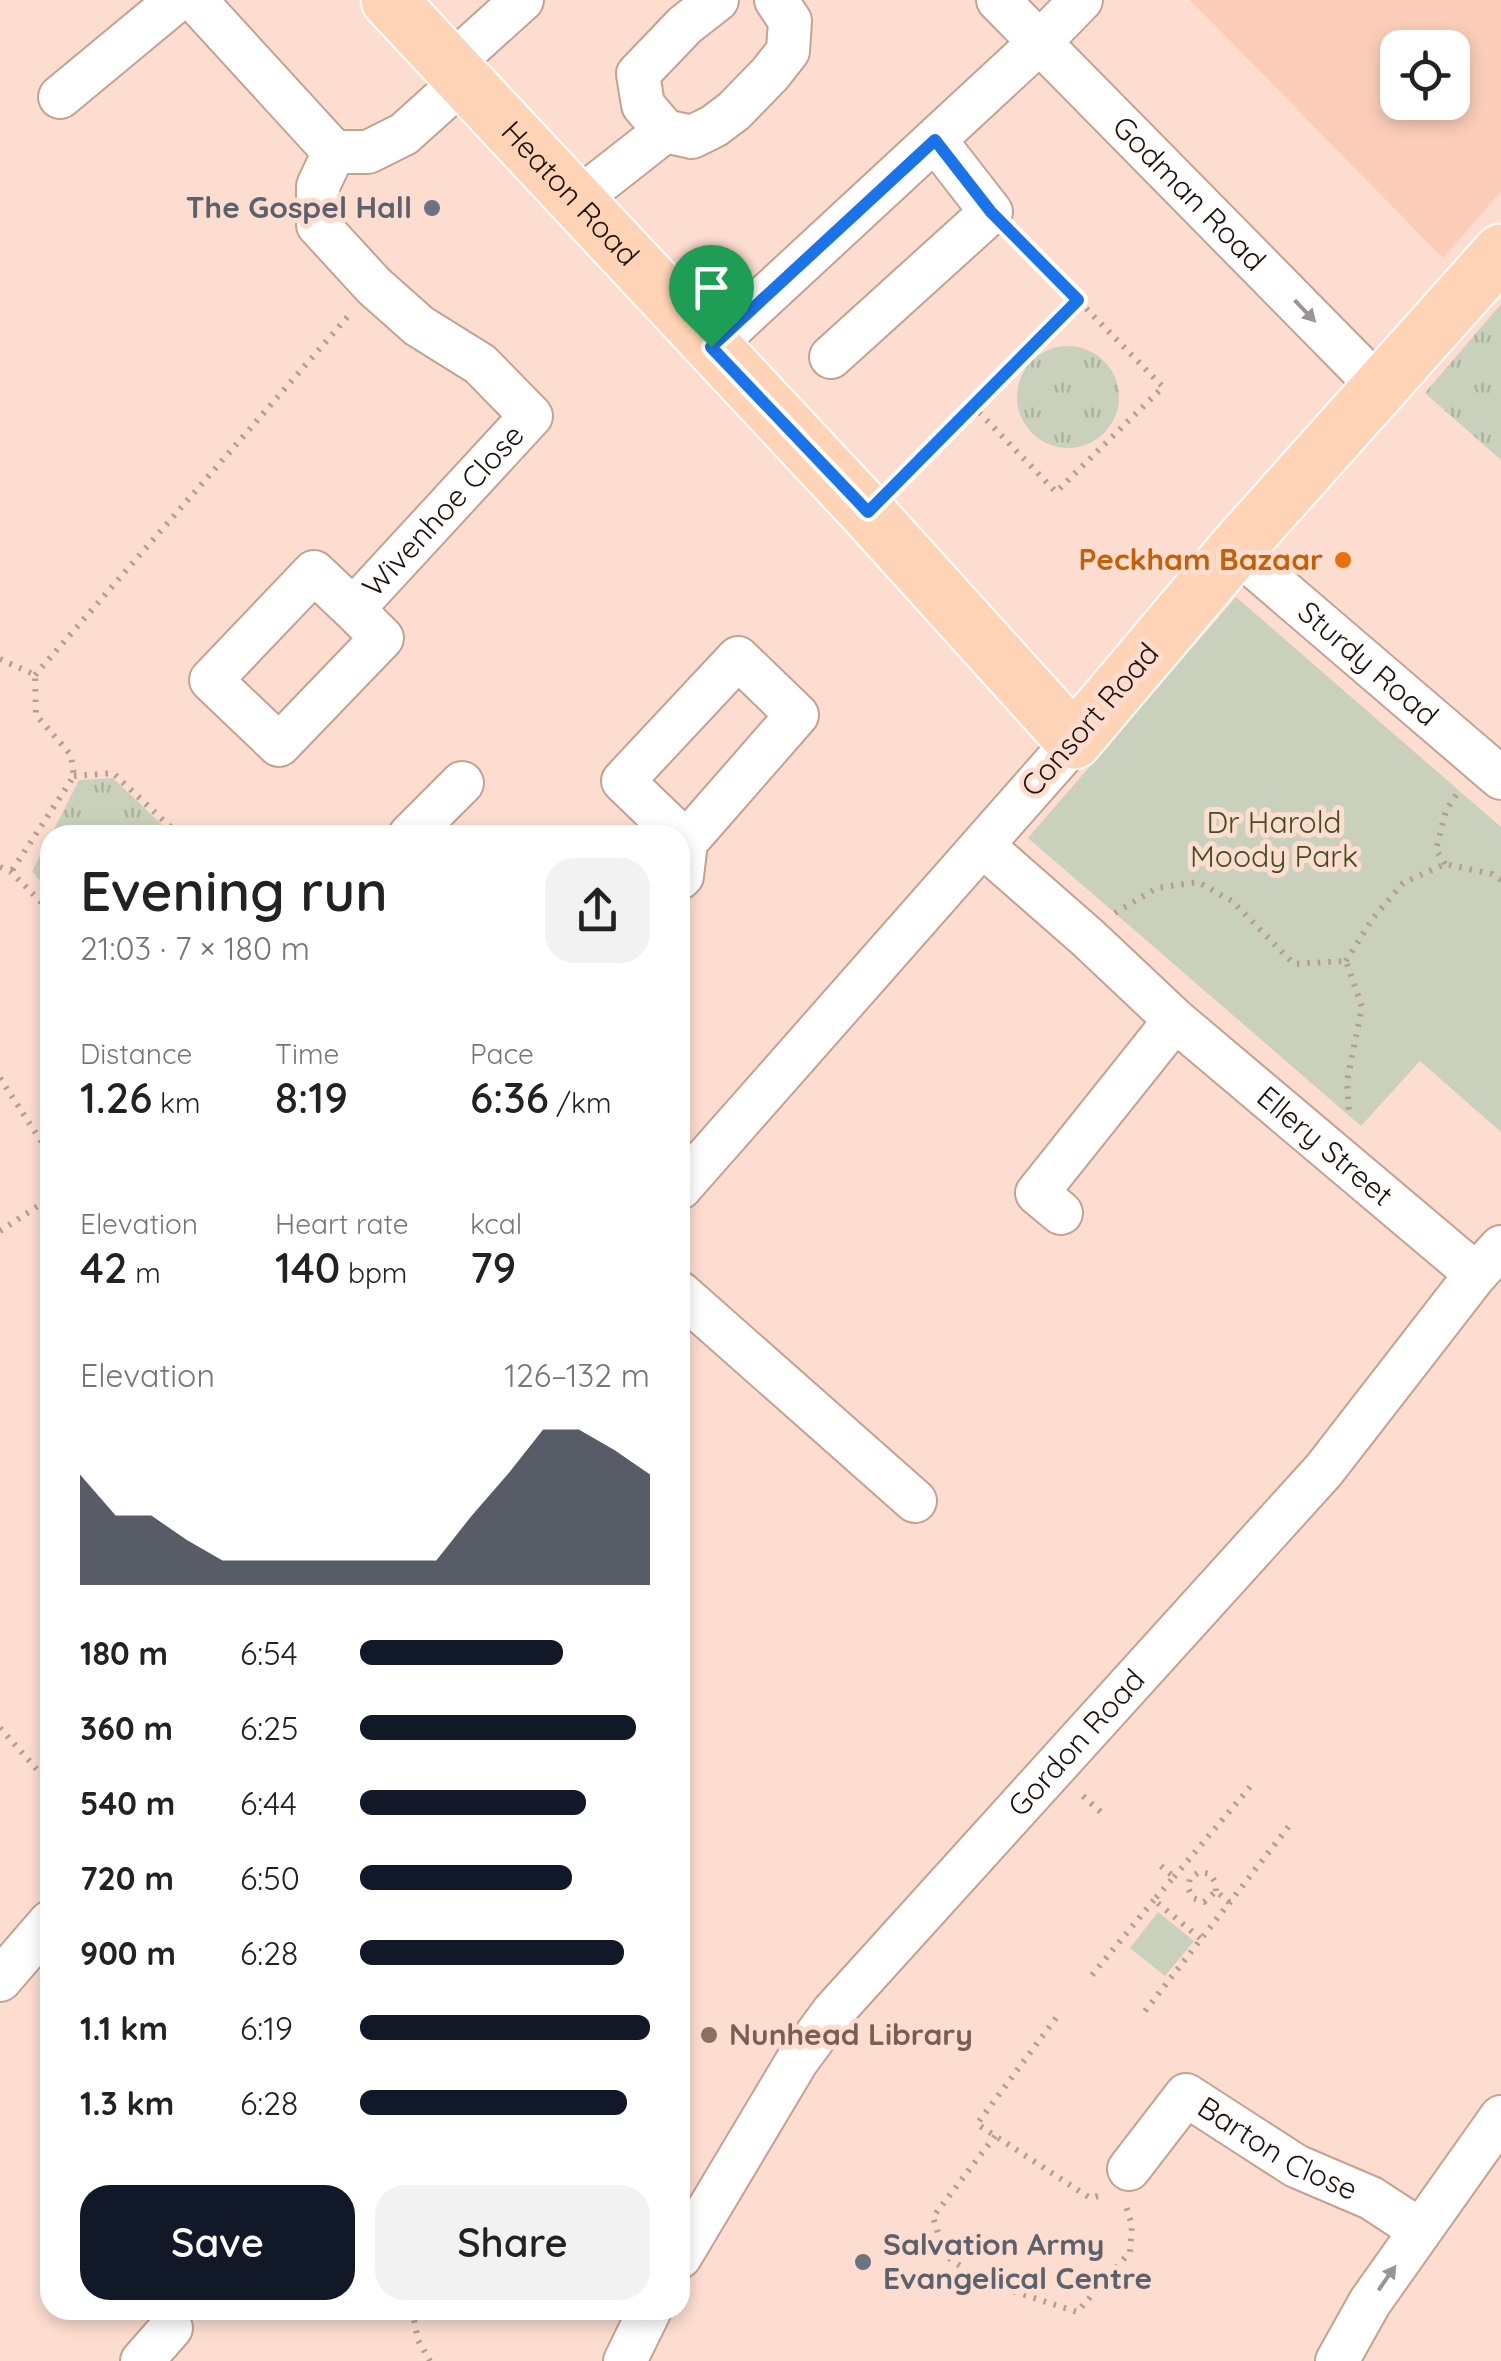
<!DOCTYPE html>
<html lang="en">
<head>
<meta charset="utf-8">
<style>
	body { margin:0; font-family:Quicksand,sans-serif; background:#f2f2f2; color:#222; height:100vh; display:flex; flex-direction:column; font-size:38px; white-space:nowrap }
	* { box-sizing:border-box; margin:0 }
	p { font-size:32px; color:#767676 }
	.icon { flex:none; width:55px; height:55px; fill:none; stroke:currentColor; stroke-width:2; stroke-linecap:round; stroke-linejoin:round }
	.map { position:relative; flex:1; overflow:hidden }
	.side { position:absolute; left:40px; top:825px; width:650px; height:1495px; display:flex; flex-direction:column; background:#fff; border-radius:30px; box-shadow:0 5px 15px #0003 }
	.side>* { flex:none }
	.tools { position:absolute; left:1380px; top:30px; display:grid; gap:20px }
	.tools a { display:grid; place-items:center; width:90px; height:90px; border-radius:20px; background:#fff; box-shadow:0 5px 15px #0003; font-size:50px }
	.pin { position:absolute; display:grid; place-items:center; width:85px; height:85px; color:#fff; margin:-102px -42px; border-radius:50% 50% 50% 0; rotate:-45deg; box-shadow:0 0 10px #0007 }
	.pin .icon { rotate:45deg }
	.round { display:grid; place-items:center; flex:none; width:105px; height:105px; border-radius:30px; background:#f2f2f2 }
	.overview { display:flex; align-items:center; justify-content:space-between; height:170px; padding:0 40px }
	h1 { font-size:55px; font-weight:600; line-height:75px }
	.metrics { display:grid; grid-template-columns:repeat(3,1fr); gap:15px; height:170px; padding:10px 40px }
	.metrics div { display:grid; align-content:center }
	.metrics b { font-size:42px; font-weight:600 }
	.metrics small { font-size:28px; font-weight:400 }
	.metrics p { font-size:28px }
	.chart { height:280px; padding:20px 40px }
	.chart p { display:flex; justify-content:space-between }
	.chart svg { width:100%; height:180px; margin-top:10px; fill:#111827; opacity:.7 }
	.primary-button { display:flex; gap:20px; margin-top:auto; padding:20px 40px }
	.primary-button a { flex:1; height:115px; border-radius:30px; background:#111827; color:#fff; font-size:40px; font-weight:600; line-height:115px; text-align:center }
	.primary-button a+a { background:#f2f2f2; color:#222 }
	ul { padding:0 40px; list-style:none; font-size:32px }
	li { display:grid; grid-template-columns:160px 120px 1fr; align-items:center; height:75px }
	li i { height:25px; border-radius:12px; background:#111827 }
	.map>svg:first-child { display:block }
</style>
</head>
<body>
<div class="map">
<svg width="1501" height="2361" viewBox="0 0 1501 2361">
	<defs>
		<pattern id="grass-tufts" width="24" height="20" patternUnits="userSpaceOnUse" patternTransform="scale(2.5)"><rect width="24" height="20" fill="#c9d1bc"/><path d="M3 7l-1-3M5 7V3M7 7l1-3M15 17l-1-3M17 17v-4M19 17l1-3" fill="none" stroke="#acb2a0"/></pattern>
	</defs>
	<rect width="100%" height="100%" fill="#fcddcf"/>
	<path fill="#fbcdb8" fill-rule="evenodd" d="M 1190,0 L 1501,0 L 1501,191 L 1443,258 ZM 1398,48 L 1452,48 L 1452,102 L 1398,102 Z"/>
	<path fill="url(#grass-tufts)" d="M 1501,304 L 1501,460 L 1425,393 Z
		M1017 397a51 51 0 1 1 102 0a51 51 0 1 1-102 0Z
		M 113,778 L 173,835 L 51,835 L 79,780 Z
		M 50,837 L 50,894 L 32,871 Z"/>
	<path fill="#c9d1bc" d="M 1236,597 L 1501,827 L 1501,1132 L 1420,1061 L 1361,1126 L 1028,838 Z
		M 1158,1912 L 1194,1941 L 1165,1976 L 1130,1948 Z"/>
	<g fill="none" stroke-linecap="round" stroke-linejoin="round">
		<g stroke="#c5a190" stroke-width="46">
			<g id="minor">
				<path d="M 195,0 L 334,152"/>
				<path d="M 717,0 L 685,25 L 638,74 L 643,105 L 665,131 L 692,137 L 714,126 L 734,111 L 770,74 L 788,51 L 790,21 L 776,0"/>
				<path id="s1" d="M 998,0 L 1381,389"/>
				<path d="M 450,65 L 522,0"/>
				<path d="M 60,97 L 177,0"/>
				<path d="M 576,201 L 665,131"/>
				<path d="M 711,347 L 1040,42 L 1081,0"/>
				<path d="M 831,357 L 991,212 L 935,140"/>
				<path id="s2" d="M 1235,550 L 1501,778"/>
				<path id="s3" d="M 353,609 L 382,638 L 279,745 L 211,680 L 314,572 L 353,609 L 531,416 L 480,364 L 419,326 L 374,286 L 318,225 L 318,186 L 334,152 L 368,152 L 404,134 L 464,80"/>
				<path d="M 410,835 L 462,783"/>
				<path d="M 679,835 L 623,781 L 738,658 L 797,715 L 686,842 L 682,876 L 680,878"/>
				<path id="s4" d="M 983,846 L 1088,938 L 1175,1020 L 1476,1274"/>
				<path d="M 680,1188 L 1074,741"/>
				<path d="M 1061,1213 L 1037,1193 L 1175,1020"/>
				<path d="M 680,1293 L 915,1501"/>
				<path d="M 0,1980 L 50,1922"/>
				<path id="s5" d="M 1129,2169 L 1186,2095 L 1296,2166 L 1371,2198 L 1420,2230"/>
				<path id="s6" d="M 680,2257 L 797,2061 L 833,2012 L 1324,1470 L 1476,1274 L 1501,1247"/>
				<path d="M 142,2361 L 171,2328"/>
				<path d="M 625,2361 L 650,2310"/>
				<path d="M 1337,2361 L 1370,2302 L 1501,2117"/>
			</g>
		</g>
		<g stroke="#fff" stroke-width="59">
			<g id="major">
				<path id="s7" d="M 389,0 L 868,513 L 1074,741 L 1235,550 L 1501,252"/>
			</g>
		</g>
		<path stroke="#b69d91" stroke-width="6" stroke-dasharray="2.5 8" stroke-linecap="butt" d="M 972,405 L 1056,492 L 1163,387 L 1017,238
			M 899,480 L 1078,299
			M 0,659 L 35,675 L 36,715 L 71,755 L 74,776 L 11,872
			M 35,675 L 350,314
			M 74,776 L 113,773 L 179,835
			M 1445,864 L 1436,850 L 1446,810 L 1458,792
			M 0,867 L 11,872 L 50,911
			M 1115,913 L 1157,888 L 1198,882 L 1232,901 L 1294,964 L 1346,961 L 1362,1007 L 1347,1081 L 1349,1113
			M 1346,961 L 1373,918 L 1403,883 L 1445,864 L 1492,874 L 1501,880
			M 0,1078 L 50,1155
			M 0,1231 L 50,1198
			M 0,1728 L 50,1784
			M 1083,1796 L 1103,1814
			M 1161,1866 L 1174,1877 L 1154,1900 L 1201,1939
			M 1174,1877 L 1250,1787
			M 1216,1891 L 1215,1882 L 1210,1874 L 1199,1872 L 1190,1878 L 1188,1888 L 1193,1898 L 1204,1902 L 1216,1891 L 1230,1903
			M 1092,1975 L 1154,1900
			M 1145,2011 L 1293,1821
			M 1056,2018 L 977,2124 L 1090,2198 L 1102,2195
			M 995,2136 L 933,2217 L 945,2255 L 979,2280 L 1077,2312 L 1130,2252 L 1132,2225 L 1126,2206
			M 412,2310 L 418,2340 L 430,2361"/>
		<use href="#minor" stroke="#fff" stroke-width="42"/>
		<use href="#major" stroke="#ffd3b5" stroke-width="55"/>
	</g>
	<defs><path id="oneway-solid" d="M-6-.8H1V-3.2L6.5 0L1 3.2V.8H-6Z" transform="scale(2.5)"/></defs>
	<g fill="#9a9492">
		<use href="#oneway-solid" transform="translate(1305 311) rotate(46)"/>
		<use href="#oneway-solid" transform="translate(1387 2278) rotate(-55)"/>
	</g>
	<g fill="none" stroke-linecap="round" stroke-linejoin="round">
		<g stroke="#fff" stroke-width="20">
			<path id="route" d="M 935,140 L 991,212 L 1078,300 L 868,512 L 711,347 Z"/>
		</g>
		<use href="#route" stroke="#1a73e8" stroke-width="12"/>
	</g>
	<g fill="#6b7280" stroke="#fcddcf" stroke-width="4">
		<circle cx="432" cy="208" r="10"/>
		<circle cx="863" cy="2262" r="10"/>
	</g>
	<circle fill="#e8710a" stroke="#fcddcf" stroke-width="4" cx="1343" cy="560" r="10"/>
	<circle fill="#8d6e63" stroke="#fcddcf" stroke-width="4" cx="709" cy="2035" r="10"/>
	<g text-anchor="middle" stroke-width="10" stroke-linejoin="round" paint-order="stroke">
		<g font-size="30" fill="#1f120c" stroke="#fcddcf">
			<text dy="10" stroke="none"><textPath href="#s7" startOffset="265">Heaton Road</textPath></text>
			<text dy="10" stroke="none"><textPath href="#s1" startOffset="272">Godman Road</textPath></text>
			<text dy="10" stroke="none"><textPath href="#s3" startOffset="620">Wivenhoe Close</textPath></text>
			<text dy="10" stroke="none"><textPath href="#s2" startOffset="175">Sturdy Road</textPath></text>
			<text transform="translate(1090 720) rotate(-49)" y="10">Consort Road</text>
			<text dy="10" stroke="none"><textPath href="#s4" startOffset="455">Ellery Street</textPath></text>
			<text dy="10" stroke="none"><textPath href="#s6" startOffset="652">Gordon Road</textPath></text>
			<text dy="10" stroke="none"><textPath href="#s5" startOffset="200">Barton Close</textPath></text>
		</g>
		<g font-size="30" font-weight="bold" fill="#5b616d" stroke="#fcddcf" text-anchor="end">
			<text x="412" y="218">The Gospel Hall</text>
			<text x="883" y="2255" text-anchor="start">Salvation Army<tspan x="883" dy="34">Evangelical Centre</tspan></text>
		</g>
		<g font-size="30" font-weight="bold" fill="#c56008" stroke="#fcddcf" text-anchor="end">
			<text x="1323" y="570">Peckham Bazaar</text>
		</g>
		<g font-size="30" fill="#404f21" stroke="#fcddcf">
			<text x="1274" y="833">Dr Harold<tspan x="1274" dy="34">Moody Park</tspan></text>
		</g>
		<g font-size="30" font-weight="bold" fill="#785e54" stroke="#fcddcf" text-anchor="start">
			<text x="729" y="2045">Nunhead Library</text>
		</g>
	</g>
</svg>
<div class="tools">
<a><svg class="icon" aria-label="locate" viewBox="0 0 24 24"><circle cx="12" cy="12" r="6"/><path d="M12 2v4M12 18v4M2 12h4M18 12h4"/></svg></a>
</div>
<div class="pin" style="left:711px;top:347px;background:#1e9e55"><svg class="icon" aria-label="arrive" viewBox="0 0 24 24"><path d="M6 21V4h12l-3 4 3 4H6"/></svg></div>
<section class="side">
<div class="overview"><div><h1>Evening run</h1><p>21:03 · 7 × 180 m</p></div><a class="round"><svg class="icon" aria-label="share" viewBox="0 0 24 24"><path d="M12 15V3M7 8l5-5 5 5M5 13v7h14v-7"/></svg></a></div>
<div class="metrics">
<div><p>Distance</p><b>1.26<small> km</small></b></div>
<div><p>Time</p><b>8:19</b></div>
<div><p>Pace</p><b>6:36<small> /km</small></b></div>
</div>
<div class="metrics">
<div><p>Elevation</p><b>42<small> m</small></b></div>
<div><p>Heart rate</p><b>140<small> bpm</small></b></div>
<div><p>kcal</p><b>79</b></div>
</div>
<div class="chart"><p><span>Elevation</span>126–132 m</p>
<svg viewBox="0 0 160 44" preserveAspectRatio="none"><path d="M0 44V17L10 27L20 27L30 33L40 38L50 38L60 38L70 38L80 38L90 38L100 38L110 27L120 17L130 6L140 6L150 11L160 17V44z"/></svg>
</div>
<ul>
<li><b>180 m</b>6:54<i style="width:70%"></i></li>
<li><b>360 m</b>6:25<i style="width:95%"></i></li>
<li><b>540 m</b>6:44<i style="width:78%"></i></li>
<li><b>720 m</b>6:50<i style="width:73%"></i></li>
<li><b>900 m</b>6:28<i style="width:91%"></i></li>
<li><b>1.1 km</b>6:19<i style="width:100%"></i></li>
<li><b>1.3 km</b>6:28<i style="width:92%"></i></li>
</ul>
<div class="primary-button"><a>Save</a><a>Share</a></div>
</section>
</div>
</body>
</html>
